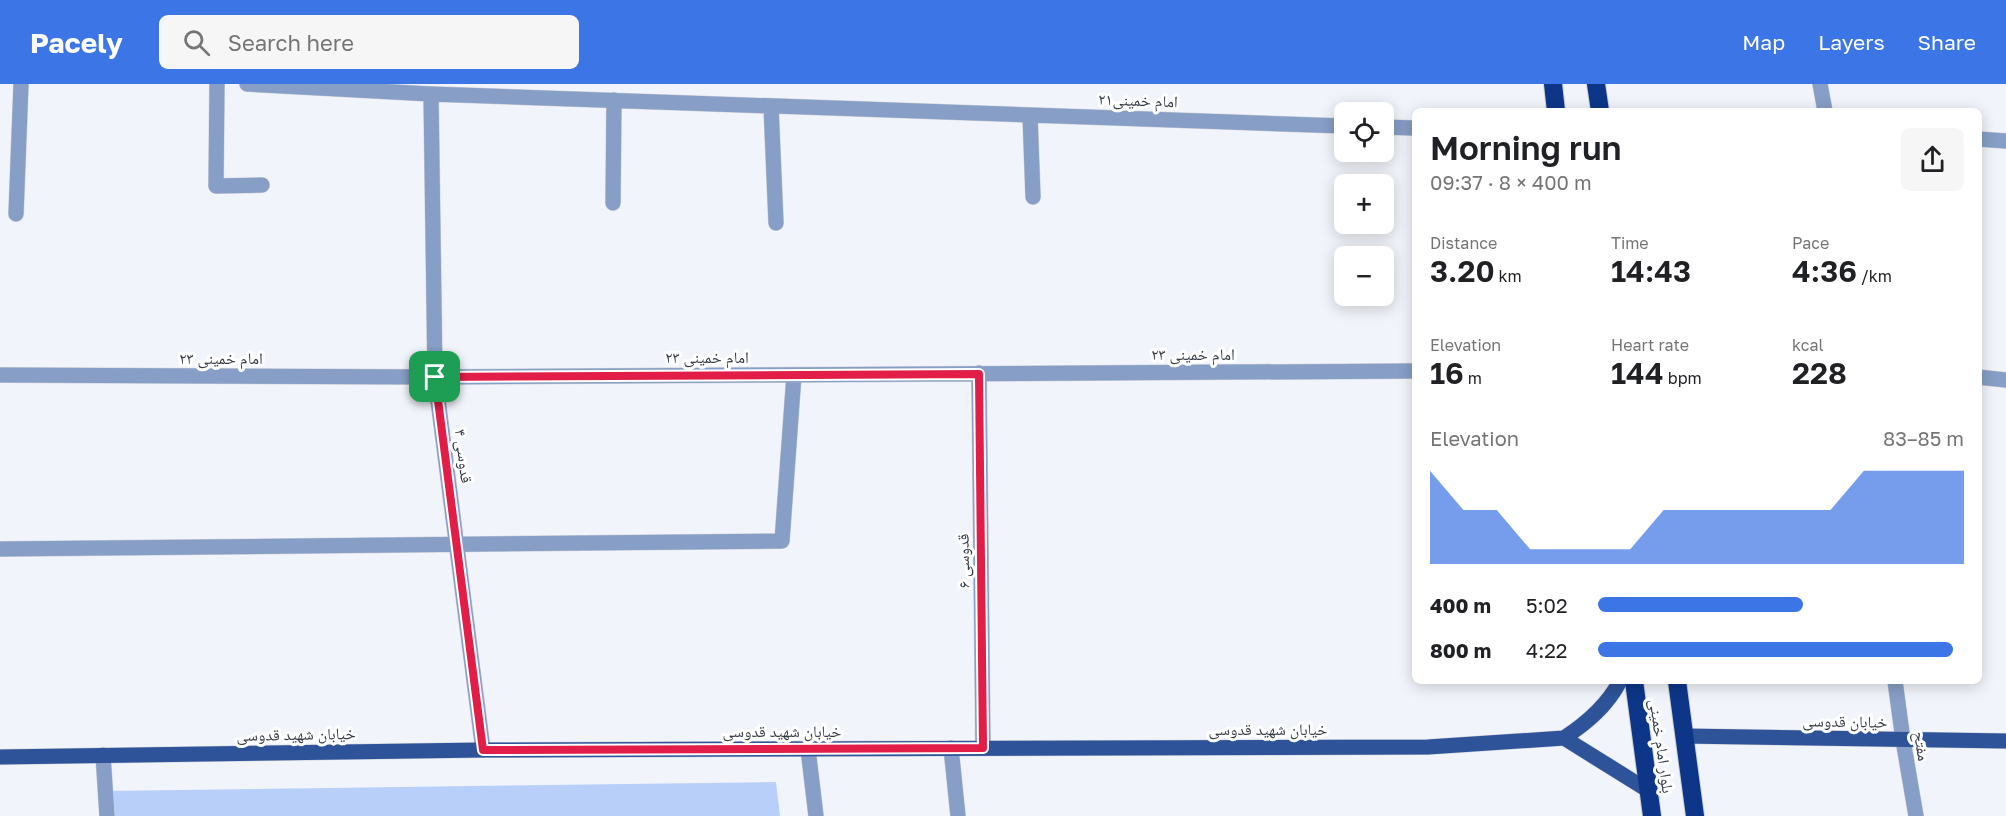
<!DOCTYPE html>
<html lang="en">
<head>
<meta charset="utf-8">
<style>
	body { margin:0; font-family:"Golos Text","Noto Naskh Arabic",sans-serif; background:#f6f6f6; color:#202124; height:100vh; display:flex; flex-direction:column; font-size:22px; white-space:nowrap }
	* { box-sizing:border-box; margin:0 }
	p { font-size:20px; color:#757577 }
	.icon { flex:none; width:33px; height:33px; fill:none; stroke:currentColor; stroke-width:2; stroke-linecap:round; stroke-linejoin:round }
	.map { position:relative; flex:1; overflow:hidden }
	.sheet { position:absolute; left:1412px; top:24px; width:570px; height:576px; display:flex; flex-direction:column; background:#fff; border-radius:9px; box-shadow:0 3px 15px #0003 }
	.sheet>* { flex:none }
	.controls { position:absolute; left:1334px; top:18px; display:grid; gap:12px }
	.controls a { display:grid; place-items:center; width:60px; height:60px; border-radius:9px; background:#fff; box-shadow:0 3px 15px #0003; font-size:30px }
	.pin { position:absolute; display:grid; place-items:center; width:51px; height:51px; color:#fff; margin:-26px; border-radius:12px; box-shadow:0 3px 9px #0006 }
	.round { display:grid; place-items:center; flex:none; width:63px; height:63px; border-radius:9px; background:#f6f6f6 }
	.head { display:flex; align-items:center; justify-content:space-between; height:102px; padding:0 18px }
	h1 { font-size:33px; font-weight:600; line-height:45px }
	.metrics { display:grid; grid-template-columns:repeat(3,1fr); gap:9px; height:102px; padding:6px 18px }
	.metrics div { display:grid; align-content:center }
	.metrics b { font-size:30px; font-weight:600 }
	.metrics small { font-size:16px; font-weight:400 }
	.metrics p { font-size:16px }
	.chart { height:168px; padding:12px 18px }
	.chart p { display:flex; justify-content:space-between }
	.chart svg { width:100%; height:108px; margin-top:6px; fill:#3c75e5; opacity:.7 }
	ul { padding:0 18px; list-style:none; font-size:20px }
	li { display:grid; grid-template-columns:96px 72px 1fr; align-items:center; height:45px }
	li i { height:15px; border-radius:8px; background:#3c75e5 }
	header { display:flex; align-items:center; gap:36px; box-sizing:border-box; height:84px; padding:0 30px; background:#3c75e5; color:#fff }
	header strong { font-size:28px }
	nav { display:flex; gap:33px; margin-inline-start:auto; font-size:21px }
	.search { width:420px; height:54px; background:#f6f6f6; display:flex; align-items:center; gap:15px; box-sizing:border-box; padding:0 21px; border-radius:9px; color:#757577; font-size:22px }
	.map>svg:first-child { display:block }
</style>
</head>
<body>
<header>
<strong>Pacely</strong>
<div class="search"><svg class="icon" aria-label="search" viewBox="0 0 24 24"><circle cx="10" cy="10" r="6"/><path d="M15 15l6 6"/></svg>Search here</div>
<nav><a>Map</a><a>Layers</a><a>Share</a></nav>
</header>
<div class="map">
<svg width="2006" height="732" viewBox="0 0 2006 732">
	<rect width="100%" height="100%" fill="#f1f4fa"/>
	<path fill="#b8cff9" d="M 776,698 L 780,732 L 109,732 L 105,707 Z"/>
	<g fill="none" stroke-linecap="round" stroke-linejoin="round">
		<g stroke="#cbcfd6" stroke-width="16">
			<path id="minor" d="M 217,0 L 216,102 L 262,101
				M 247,0 L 431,10 L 1344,42
				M 1820,0 L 1825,27
				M 431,10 L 435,293 L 483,666
				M 771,22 L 776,139
				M 1030,31 L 1033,113
				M 1383,43 L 1414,44
				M 1978,55 L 2006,57
				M 613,119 L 614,16
				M 16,130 L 21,0
				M 979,289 L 983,664
				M 0,291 L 435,293 L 1414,287
				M 1978,293 L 2006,296
				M 0,465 L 782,457 L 794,291
				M 1895,597 L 1903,656 L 1916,732
				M 951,664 L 958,732
				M 808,665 L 816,732
				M 103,671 L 107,732"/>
		</g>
		<g stroke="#cbcfd6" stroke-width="16">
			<path id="major" d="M 1620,597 C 1607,622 1587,639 1564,654 L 1649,707
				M 1684,652 L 2006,657
				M 0,673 L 483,666 L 1428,663 L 1564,654"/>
		</g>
		<g stroke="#cbcfd6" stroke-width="20">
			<path id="highway" d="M 1553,0 L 1556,27
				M 1596,0 L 1600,27
				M 1634,597 L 1652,732
				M 1677,597 L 1695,732"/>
		</g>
		<use href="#minor" stroke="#879ec6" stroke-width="15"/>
		<use href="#major" stroke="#2e5399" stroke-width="15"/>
		<use href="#highway" stroke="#0d3688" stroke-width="18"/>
	</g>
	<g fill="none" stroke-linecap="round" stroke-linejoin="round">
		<g stroke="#fff" stroke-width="12">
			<path id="route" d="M 979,290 L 983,664 L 483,666 L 435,293 Z"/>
		</g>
		<use href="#route" stroke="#e11d48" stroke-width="8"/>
	</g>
	<g text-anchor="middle" stroke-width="6" stroke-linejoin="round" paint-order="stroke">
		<g font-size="16" fill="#353b45" stroke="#fff">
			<text transform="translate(1138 16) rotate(2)" y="6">امام خمینی۲۱</text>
			<text x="1193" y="276">امام خمینی ۲۳</text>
			<text x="707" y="279">امام خمینی ۲۳</text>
			<text x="221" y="280">امام خمینی ۲۳</text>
			<text transform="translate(464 372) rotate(83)" y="6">قدوسی ۴</text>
			<text transform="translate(963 477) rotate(-91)" y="6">قدوسی ۶</text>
			<text transform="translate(1845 637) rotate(1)" y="6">خیابان قدوسی</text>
			<text x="1268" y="651">خیابان شهید قدوسی</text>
			<text x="782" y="653">خیابان شهید قدوسی</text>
			<text transform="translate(296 650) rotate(-1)" y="6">خیابان شهید قدوسی</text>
			<text transform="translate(1662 662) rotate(82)" y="6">بلوار امام خمینی</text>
			<text transform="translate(1922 662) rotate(81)" y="6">مفتح</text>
		</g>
	</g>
</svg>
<div class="controls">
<a><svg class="icon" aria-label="locate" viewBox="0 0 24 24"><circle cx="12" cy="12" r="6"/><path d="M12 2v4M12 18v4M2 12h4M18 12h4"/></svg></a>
<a>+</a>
<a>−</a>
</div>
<div class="pin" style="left:435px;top:293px;background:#1e9e55"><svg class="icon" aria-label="arrive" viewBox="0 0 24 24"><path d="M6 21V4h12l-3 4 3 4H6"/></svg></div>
<section class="sheet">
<div class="head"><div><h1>Morning run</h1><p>09:37 · 8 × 400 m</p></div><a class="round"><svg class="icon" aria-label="share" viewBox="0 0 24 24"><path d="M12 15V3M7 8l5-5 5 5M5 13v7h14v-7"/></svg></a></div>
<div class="metrics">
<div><p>Distance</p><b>3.20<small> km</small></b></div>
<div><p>Time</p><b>14:43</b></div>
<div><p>Pace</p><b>4:36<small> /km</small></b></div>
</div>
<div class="metrics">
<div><p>Elevation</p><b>16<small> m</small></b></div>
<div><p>Heart rate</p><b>144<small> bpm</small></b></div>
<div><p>kcal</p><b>228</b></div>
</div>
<div class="chart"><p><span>Elevation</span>83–85 m</p>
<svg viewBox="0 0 160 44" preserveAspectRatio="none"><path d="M0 44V6L10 22L20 22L30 38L40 38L50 38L60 38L70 22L80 22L90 22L100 22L110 22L120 22L130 6L140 6L150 6L160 6V44z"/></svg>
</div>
<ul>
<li><b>400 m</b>5:02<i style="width:56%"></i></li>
<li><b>800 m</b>4:22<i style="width:97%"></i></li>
</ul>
</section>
</div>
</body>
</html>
